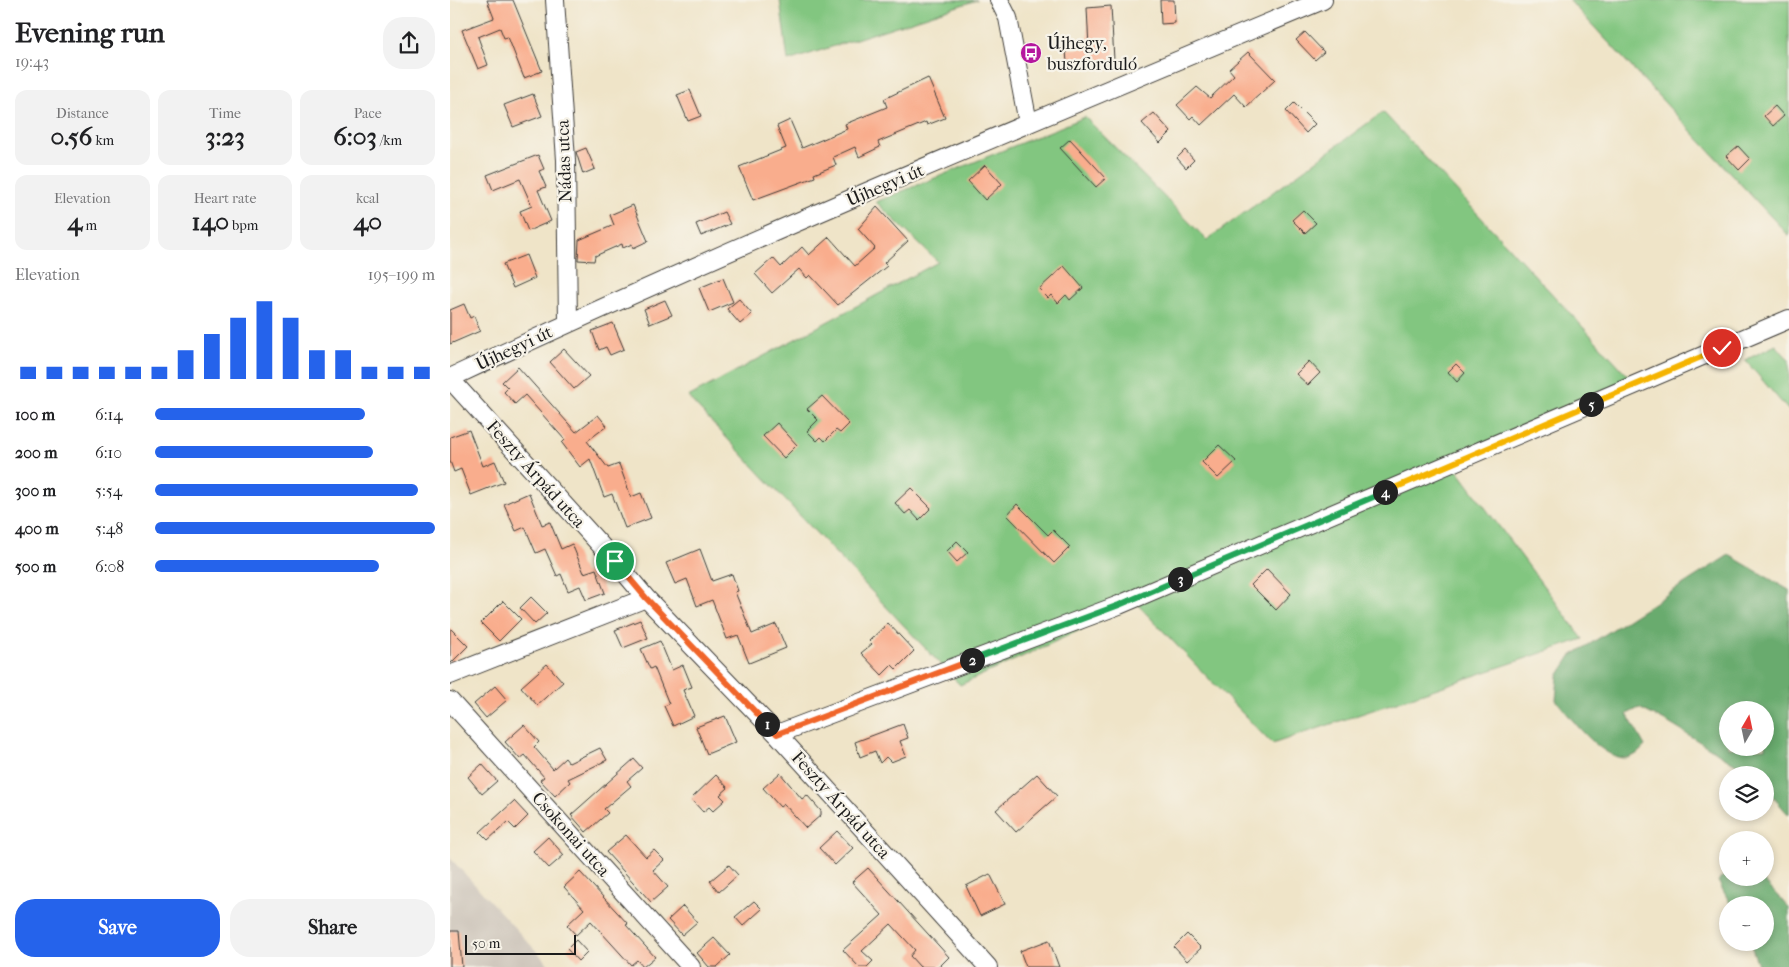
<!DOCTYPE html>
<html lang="en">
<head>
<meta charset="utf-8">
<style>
	body { margin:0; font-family:"IM FELL French Canon",serif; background:#f2f2f2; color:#202124; height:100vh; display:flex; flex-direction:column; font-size:19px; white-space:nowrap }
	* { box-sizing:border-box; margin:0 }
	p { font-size:16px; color:#757577 }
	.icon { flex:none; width:28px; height:28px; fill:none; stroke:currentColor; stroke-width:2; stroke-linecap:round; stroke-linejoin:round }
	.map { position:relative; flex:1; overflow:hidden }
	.side { display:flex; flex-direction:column; background:#fff; width:450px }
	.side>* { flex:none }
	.needle { width:32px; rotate:9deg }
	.tools { position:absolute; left:1269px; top:701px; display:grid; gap:10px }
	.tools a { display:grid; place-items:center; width:55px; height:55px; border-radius:50%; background:#fff; box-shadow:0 2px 8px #0003; font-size:25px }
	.scale { position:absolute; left:15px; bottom:12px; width:111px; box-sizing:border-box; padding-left:5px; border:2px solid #1c1c1c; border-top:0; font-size:14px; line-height:18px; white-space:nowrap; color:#1c1c1c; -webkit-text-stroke:4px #f7f3e8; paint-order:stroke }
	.pin { position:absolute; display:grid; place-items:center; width:42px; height:42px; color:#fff; margin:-21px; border:2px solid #fff; border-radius:50%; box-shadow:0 1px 5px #0007 }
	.km { position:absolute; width:25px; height:25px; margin:-12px; border-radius:50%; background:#222; color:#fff; font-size:14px; line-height:25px; text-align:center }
	.round { display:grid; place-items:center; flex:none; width:52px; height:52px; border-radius:20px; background:#f2f2f2 }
	.head { display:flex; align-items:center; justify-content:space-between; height:85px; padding:0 15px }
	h1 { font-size:28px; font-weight:700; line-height:38px }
	.metrics { display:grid; grid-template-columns:repeat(3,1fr); gap:8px; height:85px; padding:5px 15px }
	.metrics div { display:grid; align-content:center; border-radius:12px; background:#f2f2f2; text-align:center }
	.metrics b { font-size:25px; font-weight:700 }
	.metrics small { font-size:14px; font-weight:400 }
	.metrics p { font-size:14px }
	.chart { height:140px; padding:10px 15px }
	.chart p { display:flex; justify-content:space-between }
	.chart svg { width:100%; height:90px; margin-top:5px; stroke:#2563eb; stroke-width:6 }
	.button { display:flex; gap:10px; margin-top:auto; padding:10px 15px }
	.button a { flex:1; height:58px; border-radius:20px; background:#2563eb; color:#fff; font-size:20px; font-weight:700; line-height:58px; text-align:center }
	.button a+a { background:#f2f2f2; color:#202124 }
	ul { padding:0 15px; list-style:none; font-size:16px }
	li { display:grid; grid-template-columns:80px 60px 1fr; align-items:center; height:38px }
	li i { height:12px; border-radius:6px; background:#2563eb }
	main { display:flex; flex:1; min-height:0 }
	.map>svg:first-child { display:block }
</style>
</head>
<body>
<main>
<section class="side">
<div class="head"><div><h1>Evening run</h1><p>19:43</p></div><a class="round"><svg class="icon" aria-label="share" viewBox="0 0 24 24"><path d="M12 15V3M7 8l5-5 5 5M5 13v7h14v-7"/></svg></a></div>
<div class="metrics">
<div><p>Distance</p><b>0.56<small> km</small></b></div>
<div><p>Time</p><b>3:23</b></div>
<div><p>Pace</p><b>6:03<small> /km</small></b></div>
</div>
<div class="metrics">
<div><p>Elevation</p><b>4<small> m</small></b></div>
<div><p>Heart rate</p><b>140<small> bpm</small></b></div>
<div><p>kcal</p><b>40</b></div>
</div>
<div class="chart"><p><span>Elevation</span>195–199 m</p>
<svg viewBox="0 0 160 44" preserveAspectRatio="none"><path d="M5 44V38M15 44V38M25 44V38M35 44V38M45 44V38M55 44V38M65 44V30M75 44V22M85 44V14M95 44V6M105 44V14M115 44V30M125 44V30M135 44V38M145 44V38M155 44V38"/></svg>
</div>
<ul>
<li><b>100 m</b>6:14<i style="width:75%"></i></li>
<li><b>200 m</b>6:10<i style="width:78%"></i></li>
<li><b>300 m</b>5:54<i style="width:94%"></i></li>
<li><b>400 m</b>5:48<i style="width:100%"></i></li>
<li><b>500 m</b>6:08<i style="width:80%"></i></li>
</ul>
<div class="button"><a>Save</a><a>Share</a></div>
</section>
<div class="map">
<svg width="1339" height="967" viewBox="0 0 1339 967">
	<rect width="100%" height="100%" fill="#f7f3e8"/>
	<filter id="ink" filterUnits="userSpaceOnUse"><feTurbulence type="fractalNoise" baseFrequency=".02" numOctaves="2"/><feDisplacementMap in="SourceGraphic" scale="10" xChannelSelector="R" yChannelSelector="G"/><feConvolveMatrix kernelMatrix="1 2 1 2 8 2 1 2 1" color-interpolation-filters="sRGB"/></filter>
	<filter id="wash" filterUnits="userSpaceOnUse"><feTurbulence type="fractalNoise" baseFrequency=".0096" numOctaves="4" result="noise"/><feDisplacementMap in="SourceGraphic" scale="20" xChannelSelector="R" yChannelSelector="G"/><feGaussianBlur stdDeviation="1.12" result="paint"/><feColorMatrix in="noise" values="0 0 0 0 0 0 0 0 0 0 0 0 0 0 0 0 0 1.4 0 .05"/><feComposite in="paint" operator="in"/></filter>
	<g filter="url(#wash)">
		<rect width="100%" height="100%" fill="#efe4c8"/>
		<path fill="#cbc2b8" d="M 0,858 L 101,967 L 0,967 Z"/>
		<path fill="#82c680" stroke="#4f714e" d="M 330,0 L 527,0 L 338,61 Z
			M 1119,0 L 1339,0 L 1339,236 Z
			M 933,112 L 1184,382 L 1002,463 L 1133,639 L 822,744 L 687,604 L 510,685 L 238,397 L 488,262 L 426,202 L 635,117 L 757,240 Z
			M 1326,345 L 1339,360 L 1339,411 L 1295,360 Z"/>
		<path fill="#69ab6e" stroke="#426445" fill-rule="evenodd" d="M 1279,555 L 1339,590 L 1339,815 L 1315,788 L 1315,775 L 1304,775 L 1217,722 L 1189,708 L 1177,714 L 1195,746 C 1192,749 1188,754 1183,756 C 1158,769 1120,717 1106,700 L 1108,676 L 1121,656 ZM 1278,710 L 1315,710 L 1315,748 L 1278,748 Z
			M 1277,873 L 1278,878 L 1311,878 L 1339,908 L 1339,967 L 1309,967 L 1300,943 L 1315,942 L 1315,905 L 1281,905 L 1268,881 Z"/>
		<g id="blocks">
			<path fill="#f9ad8d" d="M 37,0 L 63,0 L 92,71 L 74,78 L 58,37 L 54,38 L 50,28 L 28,37 L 38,65 L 28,69 L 12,30 L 44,18 Z
				M 710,0 L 724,0 L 725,23 L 711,24 Z
				M 661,6 L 664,60 L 617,64 L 616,49 L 639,48 L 637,8 Z
				M 855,32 L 874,52 L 865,60 L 846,40 Z
				M 798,52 L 825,80 L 796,107 L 784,94 L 751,125 L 743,116 L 740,119 L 727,105 L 747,87 L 760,98 L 784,75 L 779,69 Z
				M 478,78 L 495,118 L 477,125 L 476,122 L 428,142 L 430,147 L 409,157 L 405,147 L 383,157 L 386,165 L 364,174 L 365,177 L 303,200 L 289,167 L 336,148 L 327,126 L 340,120 L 352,148 L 397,129 L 395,124 L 437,107 L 434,99 Z
				M 240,90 L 251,116 L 238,121 L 227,95 Z
				M 83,94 L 92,116 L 63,127 L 54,105 Z
				M 844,103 L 865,124 L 856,133 L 836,111 Z
				M 1325,106 L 1334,116 L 1323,126 L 1314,116 Z
				M 704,113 L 721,132 L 710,143 L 692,123 Z
				M 620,139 L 656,178 L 646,187 L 610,148 Z
				M 1288,146 L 1300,159 L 1289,170 L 1276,156 Z
				M 136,148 L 145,169 L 133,174 L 126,152 Z
				M 735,150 L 744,160 L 736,168 L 727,158 Z
				M 88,155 L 94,169 L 89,171 L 96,187 L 88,190 L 101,221 L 78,231 L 70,211 L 82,206 L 70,179 L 43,190 L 37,175 Z
				M 535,165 L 552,184 L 535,200 L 518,181 Z
				M 183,205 L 198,241 L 183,248 L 182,244 L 173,248 L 172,244 L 145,256 L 144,261 L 128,260 L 129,240 L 164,225 L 160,215 Z
				M 427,207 L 458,241 L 434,263 L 437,266 L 388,305 L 360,275 L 357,278 L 349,269 L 322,293 L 305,274 L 323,258 L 331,267 L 352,247 L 359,255 L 379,237 L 405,266 L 425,248 L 408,229 Z
				M 853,210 L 866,223 L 855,233 L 842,220 Z
				M 274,212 L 280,224 L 251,236 L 246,224 Z
				M 76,255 L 85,278 L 63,288 L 53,264 Z
				M 614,266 L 633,288 L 620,300 L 616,295 L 608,303 L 601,295 L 598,298 L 589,289 Z
				M 273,278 L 283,302 L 259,312 L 249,288 Z
				M 289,299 L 302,314 L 290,324 L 277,309 Z
				M 215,300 L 222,315 L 200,324 L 194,309 Z
				M 14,304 L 20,318 L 24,316 L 30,331 L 0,344 L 0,310 Z
				M 163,323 L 174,349 L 160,355 L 156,347 L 149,350 L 142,331 Z
				M 114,349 L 139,376 L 124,389 L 100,362 Z
				M 859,361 L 870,373 L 858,385 L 846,374 Z
				M 1006,364 L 1015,373 L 1007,382 L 998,372 Z
				M 68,367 L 126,432 L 148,415 L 157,426 L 137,441 L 158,468 L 169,464 L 181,497 L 191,493 L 201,518 L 175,528 L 162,494 L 154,497 L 140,459 L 130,467 L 112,443 L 115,440 L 75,395 L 65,404 L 54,392 L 58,388 L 52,382 Z
				M 372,396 L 399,424 L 390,433 L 386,430 L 375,441 L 371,437 L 367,441 L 357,431 L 368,420 L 357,409 Z
				M 327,423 L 347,445 L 334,458 L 313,436 Z
				M 19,430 L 33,466 L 45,461 L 54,482 L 21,495 L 11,469 L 4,472 L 0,461 L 0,437 Z
				M 769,445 L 786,461 L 768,478 L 752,462 Z
				M 461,488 L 481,508 L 469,520 L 460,510 L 455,514 L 445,503 Z
				M 79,493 L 92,525 L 100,522 L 111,549 L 122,544 L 134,573 L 146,569 L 155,593 L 136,600 L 130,586 L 118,591 L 111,574 L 107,576 L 95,549 L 86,553 L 75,527 L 66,531 L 54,504 Z
				M 567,504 L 598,535 L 603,530 L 620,547 L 604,563 L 557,515 Z
				M 507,541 L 518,552 L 507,562 L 497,551 Z
				M 250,549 L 262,581 L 282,574 L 288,591 L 285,592 L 302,634 L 326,624 L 336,648 L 299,663 L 288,635 L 277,639 L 262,600 L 247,606 L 237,579 L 225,584 L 216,563 Z
				M 817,569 L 841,594 L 826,610 L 801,585 Z
				M 81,597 L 97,613 L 85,624 L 70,608 Z
				M 53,601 L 71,619 L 49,641 L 31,623 Z
				M 190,620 L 198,638 L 173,648 L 165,630 Z
				M 438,623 L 464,651 L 446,669 L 442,665 L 432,675 L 411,653 L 422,644 L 419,641 Z
				M 0,628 L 18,646 L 0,664 Z
				M 210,641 L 222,670 L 233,665 L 242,687 L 233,690 L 244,716 L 223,726 L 214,706 L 219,704 L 204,667 L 200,669 L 191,649 Z
				M 97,664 L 113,682 L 87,705 L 71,687 Z
				M 45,686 L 57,700 L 36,718 L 24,704 Z
				M 275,716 L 286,742 L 257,754 L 246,727 Z
				M 453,724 L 458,738 L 450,741 L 456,756 L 441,762 L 436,757 L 430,763 L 425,751 L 410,757 L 405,742 Z
				M 74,725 L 89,742 L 84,747 L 103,769 L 115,758 L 119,763 L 150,748 L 157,760 L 118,779 L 120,782 L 105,796 L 90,780 L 94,777 L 75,755 L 70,759 L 55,742 Z
				M 184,759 L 192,768 L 177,781 L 181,786 L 154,809 L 158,813 L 136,832 L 121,815 Z
				M 32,764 L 47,781 L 32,794 L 18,777 Z
				M 330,773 L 352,799 L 357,795 L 371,811 L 371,815 L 356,828 L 334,804 L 330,807 L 313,788 Z
				M 587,774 L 607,796 L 566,832 L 546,810 Z
				M 266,775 L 278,788 L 270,795 L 275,800 L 263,811 L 259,807 L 253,812 L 241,799 Z
				M 64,801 L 78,816 L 65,829 L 58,822 L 38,840 L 30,832 Z
				M 387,831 L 403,848 L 385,865 L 369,848 Z
				M 176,835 L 196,857 L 204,850 L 214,860 L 203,870 L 218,887 L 201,902 L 156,852 Z
				M 98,837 L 114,855 L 99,868 L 83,851 Z
				M 279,865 L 288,875 L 269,892 L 260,881 Z
				M 418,868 L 499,957 L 489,967 L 470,967 L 460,956 L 465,950 L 441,924 L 412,951 L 423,961 L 417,967 L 409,967 L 393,950 L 432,915 L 402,882 Z
				M 130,872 L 178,924 L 176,925 L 205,957 L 193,967 L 187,960 L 181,965 L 141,921 L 126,935 L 117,925 L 134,909 L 114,887 Z
				M 540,874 L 555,904 L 530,916 L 516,886 Z
				M 304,901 L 312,909 L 293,926 L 285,917 Z
				M 233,906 L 247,922 L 232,935 L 218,920 Z
				M 0,931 L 9,931 L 12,967 L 0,967 Z
				M 737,934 L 751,948 L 737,961 L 724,947 Z
				M 264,938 L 280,955 L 267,967 L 259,967 L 247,953 Z
				M 126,940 L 137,952 L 128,961 L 117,949 Z
				M 599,940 L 609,967 L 576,967 L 570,951 Z"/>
		</g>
	</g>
	<g filter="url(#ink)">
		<use href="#blocks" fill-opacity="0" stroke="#3c3a36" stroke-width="1"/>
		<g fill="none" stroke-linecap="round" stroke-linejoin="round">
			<g stroke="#3c3a36" stroke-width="20">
				<path id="minor" d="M 105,0 L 116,160 L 118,323
					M 549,0 L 558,18 L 578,123
					M 0,378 C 287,244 580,122 873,0
					M 0,379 L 165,561 L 196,598 L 327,734 L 538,967
					M 0,675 L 196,598
					M 0,701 L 241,967
					M 327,734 L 669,605 L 1339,319"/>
			</g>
			<use href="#minor" stroke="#fff" stroke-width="18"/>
		</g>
	</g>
	<g fill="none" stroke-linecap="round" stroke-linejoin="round" filter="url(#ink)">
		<g stroke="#fff" stroke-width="10">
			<path id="split-1" d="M 165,561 L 196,598 L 317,724"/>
		</g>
		<g stroke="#fff" stroke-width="10">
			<path id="split-2" d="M 317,724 L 327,734 L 522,660"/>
		</g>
		<g stroke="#fff" stroke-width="10">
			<path id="split-3" d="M 522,660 L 669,605 L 730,579"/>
		</g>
		<g stroke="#fff" stroke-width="10">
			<path id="split-4" d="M 730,579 L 935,492"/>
		</g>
		<g stroke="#fff" stroke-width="10">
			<path id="split-5" d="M 935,492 L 1141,404"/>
		</g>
		<g stroke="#fff" stroke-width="10">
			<path id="split-6" d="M 1141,404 L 1272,348"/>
		</g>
		<use href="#split-1" stroke="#f0652b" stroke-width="6"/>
		<use href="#split-2" stroke="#f0652b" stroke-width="6"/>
		<use href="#split-3" stroke="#22a559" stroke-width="6"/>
		<use href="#split-4" stroke="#22a559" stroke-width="6"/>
		<use href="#split-5" stroke="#f5b400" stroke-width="6"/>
		<use href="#split-6" stroke="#f5b400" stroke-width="6"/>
	</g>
	<defs>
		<g id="bus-disc" transform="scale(1.125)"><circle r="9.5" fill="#b5179e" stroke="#f7f3e8"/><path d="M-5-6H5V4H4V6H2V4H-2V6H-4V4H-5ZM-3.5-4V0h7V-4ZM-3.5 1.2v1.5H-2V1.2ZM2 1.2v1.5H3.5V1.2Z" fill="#fff"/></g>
	</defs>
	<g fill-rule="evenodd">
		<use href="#bus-disc" x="581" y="53"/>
	</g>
	<g text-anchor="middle" stroke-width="4.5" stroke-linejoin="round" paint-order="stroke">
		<g font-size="18" fill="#1c1c1c" stroke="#f7f3e8" text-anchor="start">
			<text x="597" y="49">Újhegy,<tspan x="597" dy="21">buszforduló</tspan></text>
		</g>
		<g font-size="18" fill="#1c1c1c" stroke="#f7f3e8">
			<text transform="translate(114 161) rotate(-92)" y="6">Nádas utca</text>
			<text transform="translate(435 185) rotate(-23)" y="6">Újhegyi út</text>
			<text transform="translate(64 348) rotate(-25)" y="6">Újhegyi út</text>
			<text transform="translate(86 474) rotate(48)" y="6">Feszty Árpád utca</text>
			<text transform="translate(391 805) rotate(48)" y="6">Feszty Árpád utca</text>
			<text transform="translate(121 834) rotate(48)" y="6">Csokonai utca</text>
		</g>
	</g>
</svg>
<div class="tools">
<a><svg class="needle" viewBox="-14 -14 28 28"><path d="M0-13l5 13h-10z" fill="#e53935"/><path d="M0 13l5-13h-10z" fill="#757577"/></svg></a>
<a><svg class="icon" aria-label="layers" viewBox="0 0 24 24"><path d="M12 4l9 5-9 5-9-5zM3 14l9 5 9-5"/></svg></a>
<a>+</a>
<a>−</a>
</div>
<div class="scale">50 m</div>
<div class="pin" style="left:165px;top:561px;background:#1e9e55"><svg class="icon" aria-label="arrive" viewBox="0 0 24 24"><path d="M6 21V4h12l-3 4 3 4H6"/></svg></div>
<div class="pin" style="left:1272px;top:348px;background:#d93025"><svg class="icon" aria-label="check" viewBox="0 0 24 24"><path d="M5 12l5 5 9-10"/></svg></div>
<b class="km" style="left:317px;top:724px">1</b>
<b class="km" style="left:522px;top:660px">2</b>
<b class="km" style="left:730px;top:579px">3</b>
<b class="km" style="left:935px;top:492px">4</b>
<b class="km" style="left:1141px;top:404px">5</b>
</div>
</main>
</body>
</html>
